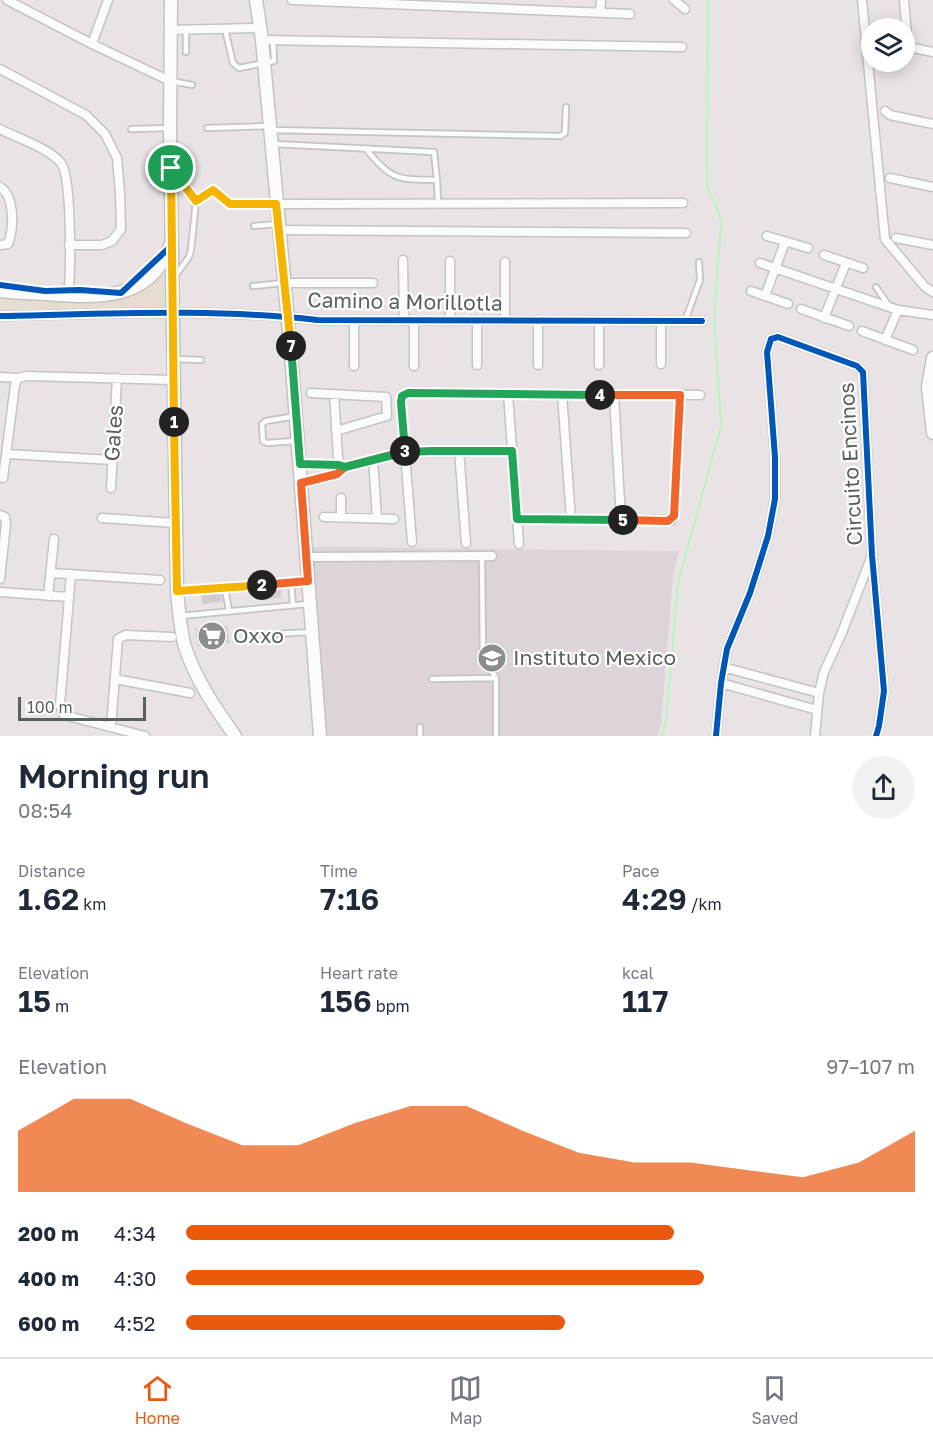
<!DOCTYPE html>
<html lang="en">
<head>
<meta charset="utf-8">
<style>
	body { margin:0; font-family:"Golos Text",sans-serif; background:#f2f2f3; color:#1f2937; height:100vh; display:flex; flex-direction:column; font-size:22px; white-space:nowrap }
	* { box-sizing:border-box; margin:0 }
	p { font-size:20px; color:#747a83 }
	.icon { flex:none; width:33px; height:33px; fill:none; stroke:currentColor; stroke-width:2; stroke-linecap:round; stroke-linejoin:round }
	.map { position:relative; height:736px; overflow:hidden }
	.details { display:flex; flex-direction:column; background:#fff; flex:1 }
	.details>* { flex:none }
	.tools { position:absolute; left:861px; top:18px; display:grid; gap:12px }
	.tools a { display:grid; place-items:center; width:54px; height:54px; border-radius:50%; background:#fff; box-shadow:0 3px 15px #0003; font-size:30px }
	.scale { position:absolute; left:18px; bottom:15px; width:128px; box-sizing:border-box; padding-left:6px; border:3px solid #59615b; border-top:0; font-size:16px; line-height:21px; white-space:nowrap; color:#59615b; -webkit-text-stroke:4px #fff; paint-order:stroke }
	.pin { position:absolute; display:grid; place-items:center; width:51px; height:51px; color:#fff; margin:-26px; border:3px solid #fff; border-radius:50%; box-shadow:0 2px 6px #0007 }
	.km { position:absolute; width:30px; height:30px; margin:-15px; border-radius:50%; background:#222; color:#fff; font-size:16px; line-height:30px; text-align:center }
	.round { display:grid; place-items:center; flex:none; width:63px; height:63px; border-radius:32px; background:#f2f2f3 }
	.overview { display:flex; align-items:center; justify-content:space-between; height:102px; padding:0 18px }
	h1 { font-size:33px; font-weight:600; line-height:45px }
	.metrics { display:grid; grid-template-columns:repeat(3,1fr); gap:9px; height:102px; padding:6px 18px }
	.metrics div { display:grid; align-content:center }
	.metrics b { font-size:30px; font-weight:600 }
	.metrics small { font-size:16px; font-weight:400 }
	.metrics p { font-size:16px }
	.chart { height:168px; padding:12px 18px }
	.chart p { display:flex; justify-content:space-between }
	.chart svg { width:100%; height:108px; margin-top:6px; fill:#ea580c; opacity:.7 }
	ul { padding:0 18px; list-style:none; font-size:20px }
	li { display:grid; grid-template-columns:96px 72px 1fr; align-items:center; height:45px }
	li i { height:15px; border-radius:8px; background:#ea580c }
	.menu { display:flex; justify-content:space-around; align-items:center; height:84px; border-top:2px solid #e0e1e3; background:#fff; font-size:16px; color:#747a83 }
	.menu a { display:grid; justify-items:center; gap:3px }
	.menu .current { color:#ea580c }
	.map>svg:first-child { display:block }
</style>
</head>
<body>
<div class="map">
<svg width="933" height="736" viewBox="0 0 933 736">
	<rect width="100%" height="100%" fill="#e9e3e6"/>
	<path fill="#ddd4da" d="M 308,547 L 679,551 L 673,575 L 661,725 L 657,736 L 325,736 Z"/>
	<path fill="#e6dccf" d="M 167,261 L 168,309 L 0,310 L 0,297 L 22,299 L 94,298 L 124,295 Z"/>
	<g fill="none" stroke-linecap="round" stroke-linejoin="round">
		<path stroke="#b5f6bb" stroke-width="2" d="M 662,736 L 666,722 L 678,583 L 721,426 L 714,320 L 721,223 L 716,204 L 707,188 L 707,172 L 708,0"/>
	</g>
	<path fill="#d0ccce" stroke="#d8d2d6" stroke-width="1.5" d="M 280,588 L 281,597 L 263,600 L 261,589 Z
		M 221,592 L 222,601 L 203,604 L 201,594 Z
		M 227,626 L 229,643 L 198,646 L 196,629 Z"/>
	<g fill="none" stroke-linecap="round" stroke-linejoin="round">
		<g stroke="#c3c4c3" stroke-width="8">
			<path id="lane" d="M 225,29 L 233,63 L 239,68 L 274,61 L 273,41
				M 186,52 L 186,30
				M 171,81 L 192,85
				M 207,128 L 269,126
				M 131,129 L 170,128
				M 271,130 L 561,136 L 565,133 L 566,107
				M 274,144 L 434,152 L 437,180 C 395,179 393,181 365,148
				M 174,173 L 196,201 L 191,250 L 189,257 L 176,275
				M 437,180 L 438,203
				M 196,201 L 213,190 L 230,204 L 277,204
				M 254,226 L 278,224
				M 253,286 L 283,283
				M 876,287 L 889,306
				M 685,321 L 700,280 L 699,262
				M 174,359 L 201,360
				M 295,441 L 267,443 L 263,441 L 262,424 L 266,421 L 296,416
				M 482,557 L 483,658 L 496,678 L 496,736
				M 291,582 L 293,605
				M 225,588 L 229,611
				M 177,591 L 306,581
				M 180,616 L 308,604
				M 273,634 L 312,632
				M 432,679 L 496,678
				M 420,727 L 420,736"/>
		</g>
		<g stroke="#c3c4c3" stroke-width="11">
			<path id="street" d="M 7,0 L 92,44 L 170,81
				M 292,0 L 630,14
				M 674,0 L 685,9
				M 862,0 L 885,239 L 925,287 L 933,292
				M 904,0 L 908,47
				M 600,12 L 601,0
				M 170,30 L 260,28
				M 262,40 L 682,47
				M 92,44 L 108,0
				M 908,47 L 933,52
				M 0,69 L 86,115 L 105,134 L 117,158 L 120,193 L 121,229 L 112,241 L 102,245 L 69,245
				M 885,111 L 890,115 L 933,124
				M 0,129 C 17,138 49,148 61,163 C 72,177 71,275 68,296
				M 890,178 L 933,187
				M 0,187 C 15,196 14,229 8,244 L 0,245
				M 277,204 L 683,203
				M 280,230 L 686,233
				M 767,236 L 808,248
				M 896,238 L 933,245
				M 824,255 L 863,268
				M 403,260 L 404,320
				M 450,261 L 450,320
				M 760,263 L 898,310 L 933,315
				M 285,283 L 373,283
				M 751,291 L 788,304
				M 765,296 L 785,242
				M 801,309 L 849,326
				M 0,316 C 105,314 212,308 317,320 L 702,321
				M 824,318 L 846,263
				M 505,320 L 505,262
				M 661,321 L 661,364
				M 862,331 L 913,350
				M 885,340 L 898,310
				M 477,365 L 477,320
				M 538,365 L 538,320
				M 599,365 L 599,321
				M 354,366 L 354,320
				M 414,366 L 414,320
				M 0,377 L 18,378 L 26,376 L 174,380
				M 311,393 L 386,397 L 387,416 L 336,431
				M 334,394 L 339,472
				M 508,394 L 519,544
				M 562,394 L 571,519
				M 614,395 L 621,520
				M 459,450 L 466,543
				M 7,454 L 112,460
				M 373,459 L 377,518
				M 300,464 L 342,466
				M 3,478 L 15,385 L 18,378
				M 301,483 L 337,474 L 345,467 L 405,452 L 512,451
				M 111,488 L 117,378
				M 341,498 L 341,517
				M 0,515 L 5,517 L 6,524 L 0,579
				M 324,517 L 394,519
				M 102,518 L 175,523
				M 517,519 L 672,520 L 674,516 L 680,395
				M 412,542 L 401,403 L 402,397 L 408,393 L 700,395
				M 307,557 L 492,556
				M 51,573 L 160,580
				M 71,574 L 60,705 L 64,715 L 145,736
				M 0,592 L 69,597
				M 48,596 L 54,539
				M 723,667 L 819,693
				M 115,679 L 190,693
				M 721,683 L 817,710
				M 111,727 L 118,639 L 125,635 L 172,637
				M 716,736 L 721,683 L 727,649 L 750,593 L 768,536 L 775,499 L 775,457 L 767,352 L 771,339 L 778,337 L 857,366 L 863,372 L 872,555 L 884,691 L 879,726 L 876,736
				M 815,736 L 819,693 L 824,672 L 841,635 L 871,558"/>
		</g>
		<g stroke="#c3c3c2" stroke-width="15">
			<path id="secondary" d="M 171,0 L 170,128 L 177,591 C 179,609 180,629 185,647 C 196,680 215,708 235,736
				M 256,0 L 262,40 L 291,354 L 320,736
				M 0,291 C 15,293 31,293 47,294 C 95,298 150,302 170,246
				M 933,358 L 928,387 L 933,433"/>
		</g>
		<use href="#lane" stroke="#fcfbfb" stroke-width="4.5"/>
		<use href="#street" stroke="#fcfbfb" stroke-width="8"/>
		<use href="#secondary" stroke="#fcfbfb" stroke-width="12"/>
		<g stroke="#fff" stroke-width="10">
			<path id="cycleway" d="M 0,285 L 45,291 L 80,290 L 121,293 L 170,247
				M 0,316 C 105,314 212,308 317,320 L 702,321
				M 716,736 L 721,683 L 727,649 L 750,593 L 768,536 L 775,499 L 775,457 L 767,352 L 771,339 L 778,337 L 857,366 L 863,372 L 872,555 L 884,691 L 879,726 L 876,736"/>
		</g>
		<use href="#cycleway" stroke="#0057b8" stroke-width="6"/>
	</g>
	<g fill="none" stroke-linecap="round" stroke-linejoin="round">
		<g stroke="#fff" stroke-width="12">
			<path id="split-1" d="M 171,168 L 174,422"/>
		</g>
		<g stroke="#fff" stroke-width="12">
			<path id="split-2" d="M 174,422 L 177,591 L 262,585"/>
		</g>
		<g stroke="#fff" stroke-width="12">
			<path id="split-3" d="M 262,585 L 308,581 L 301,483 L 337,474 L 345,467 L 405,451"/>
		</g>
		<g stroke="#fff" stroke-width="12">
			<path id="split-4" d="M 405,451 L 401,402 L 402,396 L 408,393 L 600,395"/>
		</g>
		<g stroke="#fff" stroke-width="12">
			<path id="split-5" d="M 600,395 L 680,395 L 674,516 L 668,521 L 623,520"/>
		</g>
		<g stroke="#fff" stroke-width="12">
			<path id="split-6" d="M 433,451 L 512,451 L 517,519 L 623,520"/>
		</g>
		<g stroke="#fff" stroke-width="12">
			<path id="split-7" d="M 291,346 L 300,464 L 339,465 L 345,467 L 405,452 L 433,451"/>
		</g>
		<g stroke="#fff" stroke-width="12">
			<path id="split-8" d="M 171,168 L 196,201 L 213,190 L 230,204 L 276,204 L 291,346"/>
		</g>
		<use href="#split-1" stroke="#f5b400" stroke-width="8"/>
		<use href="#split-2" stroke="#f5b400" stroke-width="8"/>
		<use href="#split-3" stroke="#f0652b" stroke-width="8"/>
		<use href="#split-4" stroke="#22a559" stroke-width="8"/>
		<use href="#split-5" stroke="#f0652b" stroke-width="8"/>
		<use href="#split-6" stroke="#22a559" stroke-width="8"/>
		<use href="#split-7" stroke="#22a559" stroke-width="8"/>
		<use href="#split-8" stroke="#f5b400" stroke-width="8"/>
	</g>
	<defs>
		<g id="supermarket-disc" transform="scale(1.5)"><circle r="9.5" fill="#8b8e8c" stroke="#fff"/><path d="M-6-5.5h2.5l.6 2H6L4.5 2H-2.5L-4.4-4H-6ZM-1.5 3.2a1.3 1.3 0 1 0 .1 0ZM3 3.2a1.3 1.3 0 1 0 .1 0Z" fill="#fff"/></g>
		<g id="school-disc" transform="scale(1.5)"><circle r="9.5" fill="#8b8e8c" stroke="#fff"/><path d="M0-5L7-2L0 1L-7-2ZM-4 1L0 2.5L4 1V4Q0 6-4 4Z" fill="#fff"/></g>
	</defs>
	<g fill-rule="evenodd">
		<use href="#supermarket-disc" x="212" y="636"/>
		<use href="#school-disc" x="492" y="658"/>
	</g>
	<g text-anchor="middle" stroke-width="4.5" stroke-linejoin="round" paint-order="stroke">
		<g font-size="21" fill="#59615b" stroke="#fff">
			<text transform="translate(405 302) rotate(1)" y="7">Camino a Morillotla</text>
			<text transform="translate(114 433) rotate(-86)" y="7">Gales</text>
			<text transform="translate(851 464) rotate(-93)" y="7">Circuito Encinos</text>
		</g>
		<g font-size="21" fill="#59615b" stroke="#fff" text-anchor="start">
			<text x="233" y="643">Oxxo</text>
			<text x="513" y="665">Instituto Mexico</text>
		</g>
	</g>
</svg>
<div class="tools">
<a><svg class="icon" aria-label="layers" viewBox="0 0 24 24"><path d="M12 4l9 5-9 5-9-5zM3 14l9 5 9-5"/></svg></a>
</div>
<div class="scale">100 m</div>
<div class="pin" style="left:171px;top:168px;background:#1e9e55"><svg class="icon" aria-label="arrive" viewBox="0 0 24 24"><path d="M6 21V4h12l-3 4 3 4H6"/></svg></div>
<b class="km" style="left:174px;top:422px">1</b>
<b class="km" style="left:262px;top:585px">2</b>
<b class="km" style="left:405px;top:451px">3</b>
<b class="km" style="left:600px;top:395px">4</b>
<b class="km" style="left:623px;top:520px">5</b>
<b class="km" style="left:291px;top:346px">7</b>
</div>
<section class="details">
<div class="overview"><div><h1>Morning run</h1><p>08:54</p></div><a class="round"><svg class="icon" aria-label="share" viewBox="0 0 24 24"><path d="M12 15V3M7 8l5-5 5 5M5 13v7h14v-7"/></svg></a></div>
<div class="metrics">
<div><p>Distance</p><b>1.62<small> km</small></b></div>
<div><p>Time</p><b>7:16</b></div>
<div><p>Pace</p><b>4:29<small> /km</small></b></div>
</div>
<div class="metrics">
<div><p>Elevation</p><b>15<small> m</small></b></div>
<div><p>Heart rate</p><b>156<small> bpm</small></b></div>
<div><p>kcal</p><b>117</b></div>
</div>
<div class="chart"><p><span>Elevation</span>97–107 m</p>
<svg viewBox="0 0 160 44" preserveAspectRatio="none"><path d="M0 44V19L10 6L20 6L30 16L40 25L50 25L60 16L70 9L80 9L90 19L100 28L110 32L120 32L130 35L140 38L150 32L160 19V44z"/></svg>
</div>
<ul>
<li><b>200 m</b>4:34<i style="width:67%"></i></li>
<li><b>400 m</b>4:30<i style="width:71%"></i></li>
<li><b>600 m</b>4:52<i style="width:52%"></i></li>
</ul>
</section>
<nav class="menu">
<a class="current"><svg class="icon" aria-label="home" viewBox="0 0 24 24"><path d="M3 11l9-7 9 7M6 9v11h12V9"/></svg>Home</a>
<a><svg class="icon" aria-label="map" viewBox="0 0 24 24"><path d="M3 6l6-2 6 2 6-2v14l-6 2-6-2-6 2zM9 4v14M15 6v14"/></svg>Map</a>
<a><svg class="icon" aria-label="saved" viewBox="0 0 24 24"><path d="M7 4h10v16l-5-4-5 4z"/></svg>Saved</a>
</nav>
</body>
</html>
